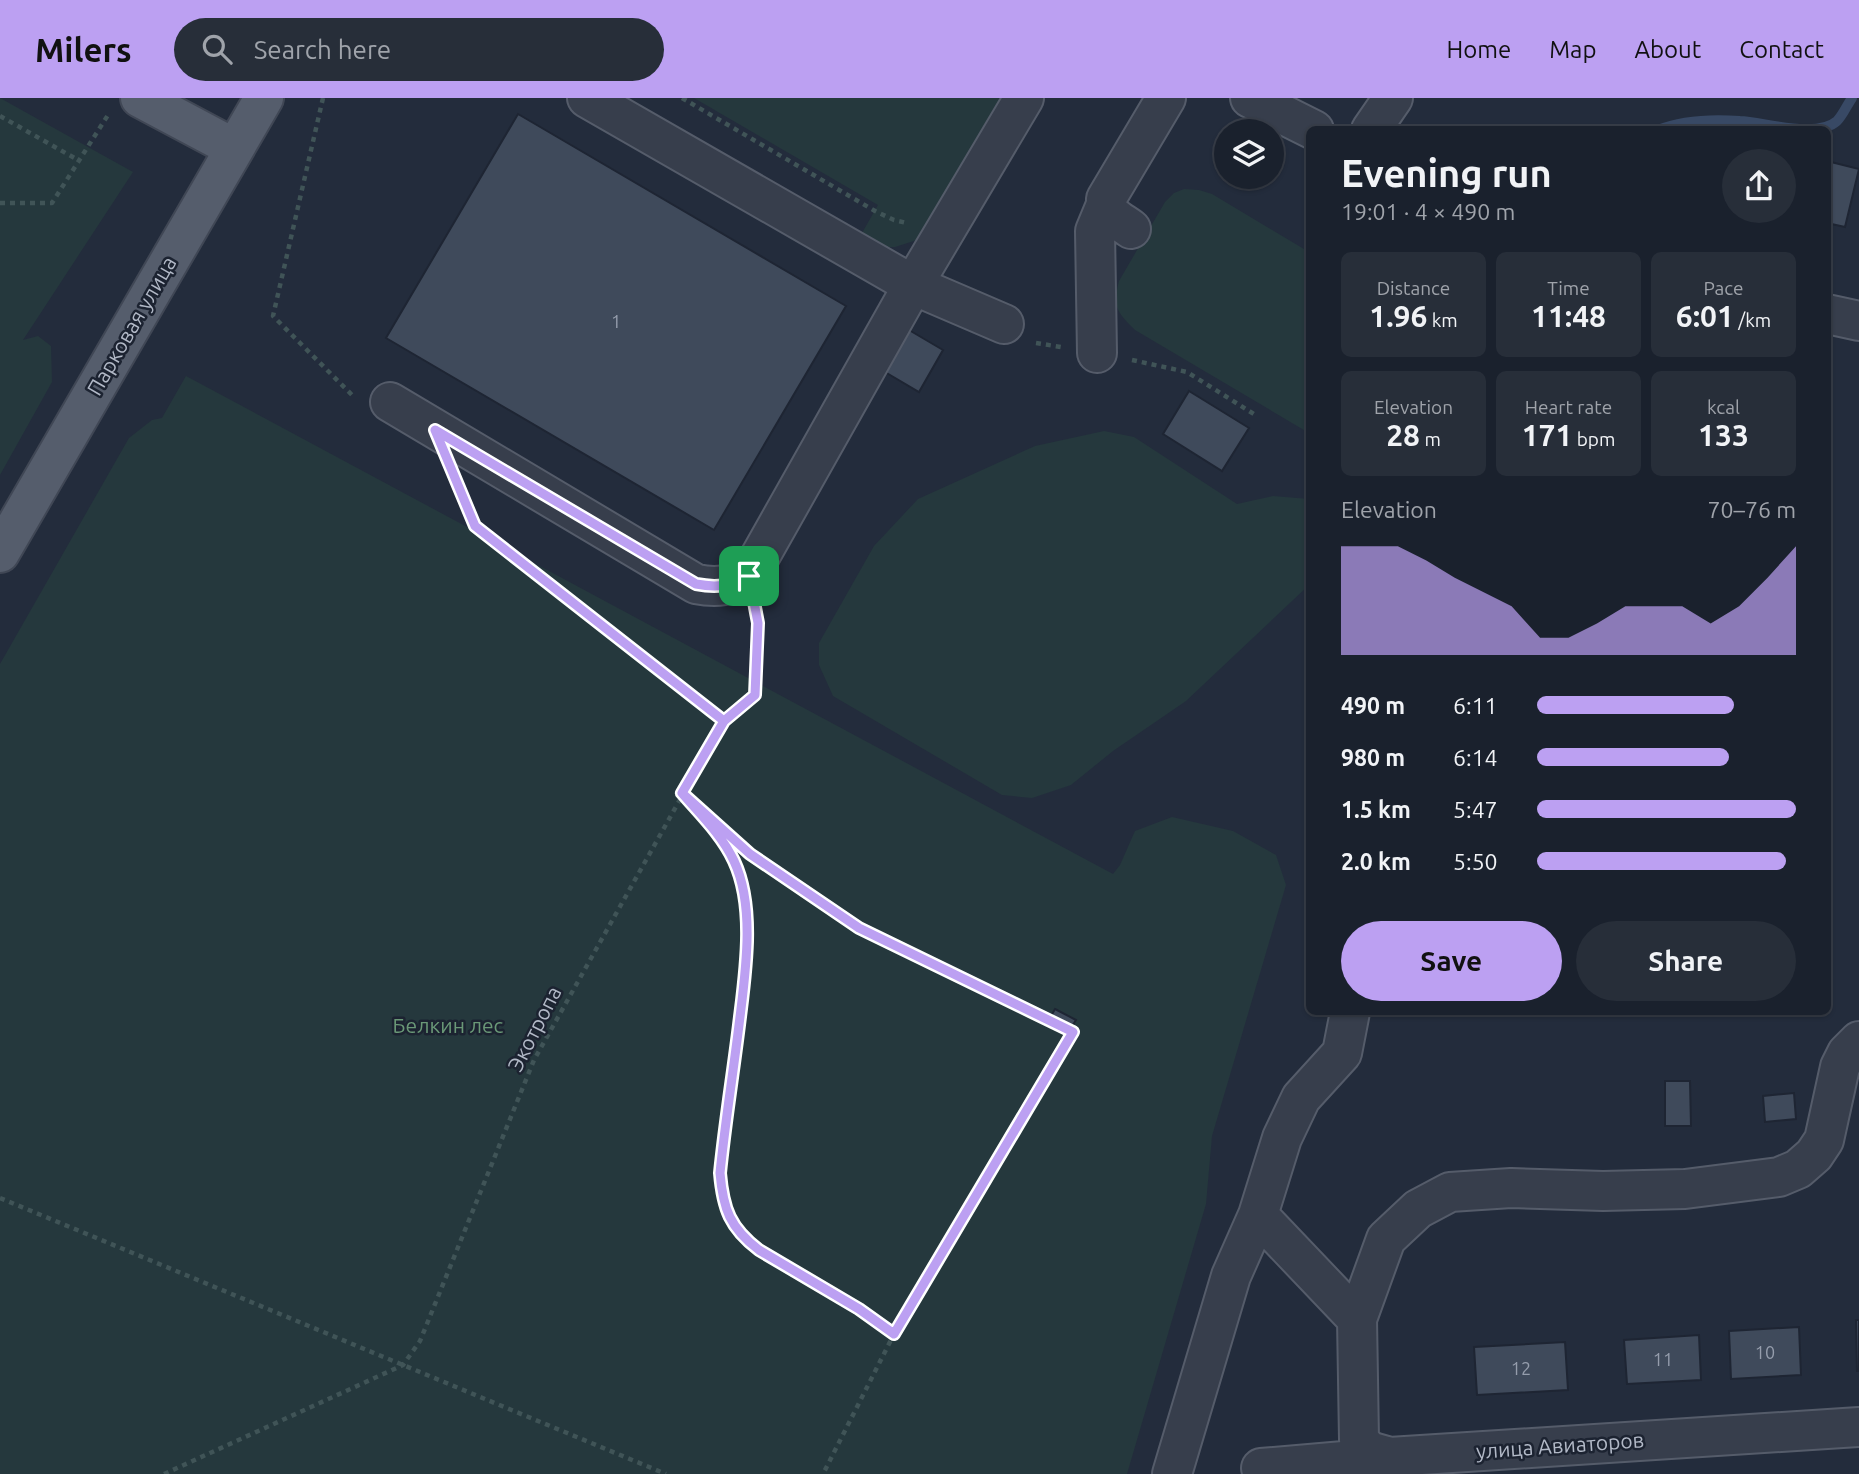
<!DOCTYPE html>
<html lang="en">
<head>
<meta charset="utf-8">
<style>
	body { margin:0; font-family:Ubuntu,sans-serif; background:#272e39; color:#f1f3f6; height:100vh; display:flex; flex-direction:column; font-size:26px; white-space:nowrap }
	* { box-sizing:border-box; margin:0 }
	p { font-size:23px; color:#9fa3aa }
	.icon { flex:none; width:38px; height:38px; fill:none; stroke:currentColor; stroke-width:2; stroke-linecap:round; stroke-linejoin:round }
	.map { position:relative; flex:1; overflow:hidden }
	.sheet { position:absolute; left:1306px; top:28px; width:525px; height:889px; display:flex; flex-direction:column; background:#1a212d; border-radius:10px; box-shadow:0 2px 5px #0004,0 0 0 2px #383e49 }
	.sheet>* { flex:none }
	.tools { position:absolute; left:1214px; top:21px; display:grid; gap:14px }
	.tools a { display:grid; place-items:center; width:70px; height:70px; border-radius:50%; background:#1a212d; box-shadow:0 2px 5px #0004,0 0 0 2px #383e49; font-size:35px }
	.pin { position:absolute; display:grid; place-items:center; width:60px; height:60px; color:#fff; margin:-30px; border-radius:14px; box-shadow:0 4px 10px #0006 }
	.round { display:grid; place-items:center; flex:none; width:74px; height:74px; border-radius:37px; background:#272e39 }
	.summary { display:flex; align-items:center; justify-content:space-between; height:119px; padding:0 35px }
	h1 { font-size:38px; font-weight:600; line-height:52px }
	.figures { display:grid; grid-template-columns:repeat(3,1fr); gap:10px; height:119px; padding:7px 35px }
	.figures div { display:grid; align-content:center; border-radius:10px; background:#272e39; text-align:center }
	.figures b { font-size:30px; font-weight:600 }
	.figures small { font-size:19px; font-weight:400 }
	.figures p { font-size:19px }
	.chart { height:196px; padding:14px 35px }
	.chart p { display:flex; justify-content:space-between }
	.chart svg { width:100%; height:126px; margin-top:7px; fill:#bca0f2; opacity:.7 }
	.action { display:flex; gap:14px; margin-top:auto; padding:14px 35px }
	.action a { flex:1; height:80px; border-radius:42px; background:#bca0f2; color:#111; font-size:28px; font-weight:600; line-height:80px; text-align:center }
	.action a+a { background:#272e39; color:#f1f3f6 }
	ul { padding:0 35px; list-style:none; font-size:23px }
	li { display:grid; grid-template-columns:112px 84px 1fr; align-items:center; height:52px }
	li i { height:18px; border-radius:9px; background:#bca0f2 }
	header { display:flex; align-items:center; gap:42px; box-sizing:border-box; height:98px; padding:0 35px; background:#bca0f2; color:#111 }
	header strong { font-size:33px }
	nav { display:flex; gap:38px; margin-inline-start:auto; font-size:24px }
	.search { width:490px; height:63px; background:#272e39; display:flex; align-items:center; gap:18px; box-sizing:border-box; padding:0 24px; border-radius:38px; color:#9fa3aa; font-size:26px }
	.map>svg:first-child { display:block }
</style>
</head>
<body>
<header>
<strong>Milers</strong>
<div class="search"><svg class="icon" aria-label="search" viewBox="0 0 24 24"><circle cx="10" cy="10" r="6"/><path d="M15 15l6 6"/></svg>Search here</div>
<nav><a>Home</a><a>Map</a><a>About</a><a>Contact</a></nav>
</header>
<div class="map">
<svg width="1859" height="1376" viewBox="0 0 1859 1376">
	<rect width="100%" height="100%" fill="#232c3c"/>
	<path fill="#25383d" d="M 0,0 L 133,74 L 23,242 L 38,238 L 51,248 L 52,284 L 0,377 Z
		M 694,0 L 1011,0 L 923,140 L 895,149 L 879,149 L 858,142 L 878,107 Z
		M 1184,91 L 1199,92 L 1212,96 L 1309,154 L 1309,335 L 1135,232 C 1117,214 1112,209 1119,183 L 1165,104 L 1174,95 Z
		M 186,278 L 1113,776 L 1120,767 L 1135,733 L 1172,719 L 1233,733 L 1276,757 L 1286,787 L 1212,1038 L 1206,1106 L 1127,1376 L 0,1376 L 0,566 L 129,340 L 152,322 L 162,320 Z
		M 1104,333 L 1134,339 L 1237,406 L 1273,398 L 1309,401 L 1309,487 L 1186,603 L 1113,653 L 1071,687 L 1032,700 L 1002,697 L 833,598 L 819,567 L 819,545 L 874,448 L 918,401 L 1035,348 Z"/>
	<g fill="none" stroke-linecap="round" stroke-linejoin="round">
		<path stroke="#384965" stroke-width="10" d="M 1658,32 C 1683,22 1713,21 1740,23 C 1764,24 1817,41 1837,23 C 1843,17 1847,7 1852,0"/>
	</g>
	<path fill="#3f4a5b" stroke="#1e2533" stroke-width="2" d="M 518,16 L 846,208 L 714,432 L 386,240 Z
		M 1827,63 L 1859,71 L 1845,129 L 1827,125 Z
		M 909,232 L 943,252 L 919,294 L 885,274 Z
		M 1189,293 L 1249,330 L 1222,373 L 1163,336 Z
		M 1827,332 L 1831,385 L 1827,385 Z
		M 1055,911 L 1076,922 L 1071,930 L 1051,918 Z
		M 1665,983 L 1690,983 L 1691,1028 L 1665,1028 Z
		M 1794,995 L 1796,1021 L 1765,1024 L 1763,998 Z
		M 1856,1222 L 1859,1222 L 1859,1273 L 1857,1273 Z
		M 1799,1229 L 1801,1277 L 1731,1281 L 1729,1233 Z
		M 1699,1237 L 1701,1282 L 1627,1286 L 1624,1242 Z
		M 1565,1244 L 1568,1292 L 1477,1297 L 1474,1249 Z"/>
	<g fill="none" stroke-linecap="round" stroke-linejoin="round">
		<g stroke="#555c6a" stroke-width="42">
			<path id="minor" d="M 587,0 L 913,187 L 1024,0
				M 1250,0 L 1314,32
				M 1371,32 L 1393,0
				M 1131,131 C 1119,122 1105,117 1106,101 L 1166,0
				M 1827,216 L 1859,223
				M 1097,255 L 1095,133 L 1105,109
				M 390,304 L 696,486 C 717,490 730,488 749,478 L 913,187 L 1004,226
				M 1258,1117 L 1357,1221
				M 1390,1359 L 1369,1353 L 1359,1342 L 1357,1221 L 1386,1141 L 1418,1111 L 1450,1094 L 1511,1090 L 1603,1093 L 1685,1091 L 1779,1079 L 1798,1071 L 1814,1057 L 1824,1042 L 1840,969 L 1847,955 L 1859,943
				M 1261,1370 L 1390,1359 L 1859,1329
				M 1172,1376 L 1231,1178 L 1258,1117 L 1282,1040 L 1301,1000 L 1342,955 L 1350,914"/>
		</g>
		<g stroke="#404755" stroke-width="42">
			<path id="major" d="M 140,0 L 234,50
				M 0,455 L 264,0"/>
		</g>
		<path stroke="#405457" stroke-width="4.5" stroke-dasharray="5 5" stroke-linecap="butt" d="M 323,0 L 273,218 L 354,299
			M 682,0 L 875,113 L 894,122 L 907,125
			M 0,18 L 78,62
			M 0,105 L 52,105 L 108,17
			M 1036,245 L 1061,249
			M 1132,262 L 1187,274 L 1257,318
			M 459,387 L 475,428 L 724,623
			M 682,695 L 750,756 L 859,830 L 1073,934 L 894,1236 L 823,1376
			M 694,709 C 708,726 726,744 735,765 C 755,815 745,874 739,925 C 733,975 726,1025 720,1075 C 723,1111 730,1130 759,1152 L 859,1211 L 894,1236
			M 0,1100 L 666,1376
			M 164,1376 L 403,1267 L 420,1243 L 534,962 L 724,623 L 755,597 L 758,525 L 756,513"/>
		<use href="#minor" stroke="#373e4c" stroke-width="38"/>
		<use href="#major" stroke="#555d6c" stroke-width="38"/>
	</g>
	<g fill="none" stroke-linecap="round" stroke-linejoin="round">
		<g stroke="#fff" stroke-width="14">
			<path id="route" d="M 749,478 C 730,488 717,490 696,486 L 435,332 L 475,428 L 724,623 L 682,695 C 700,716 722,737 734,763 C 756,810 745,877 739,927 C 733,976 725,1025 720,1075 C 723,1111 730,1130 759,1152 L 859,1211 L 894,1236 L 1073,934 L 859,830 L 750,756 L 682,695 L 724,623 L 755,597 L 758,525 L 749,478"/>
		</g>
		<use href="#route" stroke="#bca0f2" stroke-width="9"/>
	</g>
	<g text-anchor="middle" stroke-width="5" stroke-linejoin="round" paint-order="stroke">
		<g font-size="18" fill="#959dac">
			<text x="616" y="230">1</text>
			<text x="1765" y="1261">10</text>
			<text x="1663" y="1268">11</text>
			<text x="1521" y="1277">12</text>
		</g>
		<g font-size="21" fill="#b2b9c7" stroke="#1c2331">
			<text transform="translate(132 228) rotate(-60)" y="7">Парковая улица</text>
			<text transform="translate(535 931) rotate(-63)" y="7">Экотропа</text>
			<text transform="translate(1560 1348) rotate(-4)" y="7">улица Авиаторов</text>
		</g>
		<g font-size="21" fill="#6a9877" stroke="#1c2331">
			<text x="448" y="935">Белкин лес</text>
		</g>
	</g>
</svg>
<div class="tools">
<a><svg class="icon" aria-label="layers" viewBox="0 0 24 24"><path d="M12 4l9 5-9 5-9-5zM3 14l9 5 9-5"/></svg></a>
</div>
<div class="pin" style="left:749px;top:478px;background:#1e9e55"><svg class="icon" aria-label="arrive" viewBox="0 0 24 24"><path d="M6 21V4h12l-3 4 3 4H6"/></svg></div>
<section class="sheet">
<div class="summary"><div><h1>Evening run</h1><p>19:01 · 4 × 490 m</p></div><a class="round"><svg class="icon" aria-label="share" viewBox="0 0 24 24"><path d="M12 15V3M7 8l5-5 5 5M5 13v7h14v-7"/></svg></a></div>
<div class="figures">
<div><p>Distance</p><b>1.96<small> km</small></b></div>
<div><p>Time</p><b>11:48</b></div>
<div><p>Pace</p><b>6:01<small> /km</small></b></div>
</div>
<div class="figures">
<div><p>Elevation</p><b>28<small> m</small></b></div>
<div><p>Heart rate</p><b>171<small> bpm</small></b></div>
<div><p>kcal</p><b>133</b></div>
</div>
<div class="chart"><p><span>Elevation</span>70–76 m</p>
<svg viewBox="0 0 160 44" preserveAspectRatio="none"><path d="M0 44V6L10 6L20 6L30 11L40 17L50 22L60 27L70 38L80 38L90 33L100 27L110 27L120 27L130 33L140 27L150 17L160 6V44z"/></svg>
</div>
<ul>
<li><b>490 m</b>6:11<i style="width:76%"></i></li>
<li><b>980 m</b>6:14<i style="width:74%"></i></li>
<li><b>1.5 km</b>5:47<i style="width:100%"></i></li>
<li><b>2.0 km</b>5:50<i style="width:96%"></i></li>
</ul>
<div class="action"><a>Save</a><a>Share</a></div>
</section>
</div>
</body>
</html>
